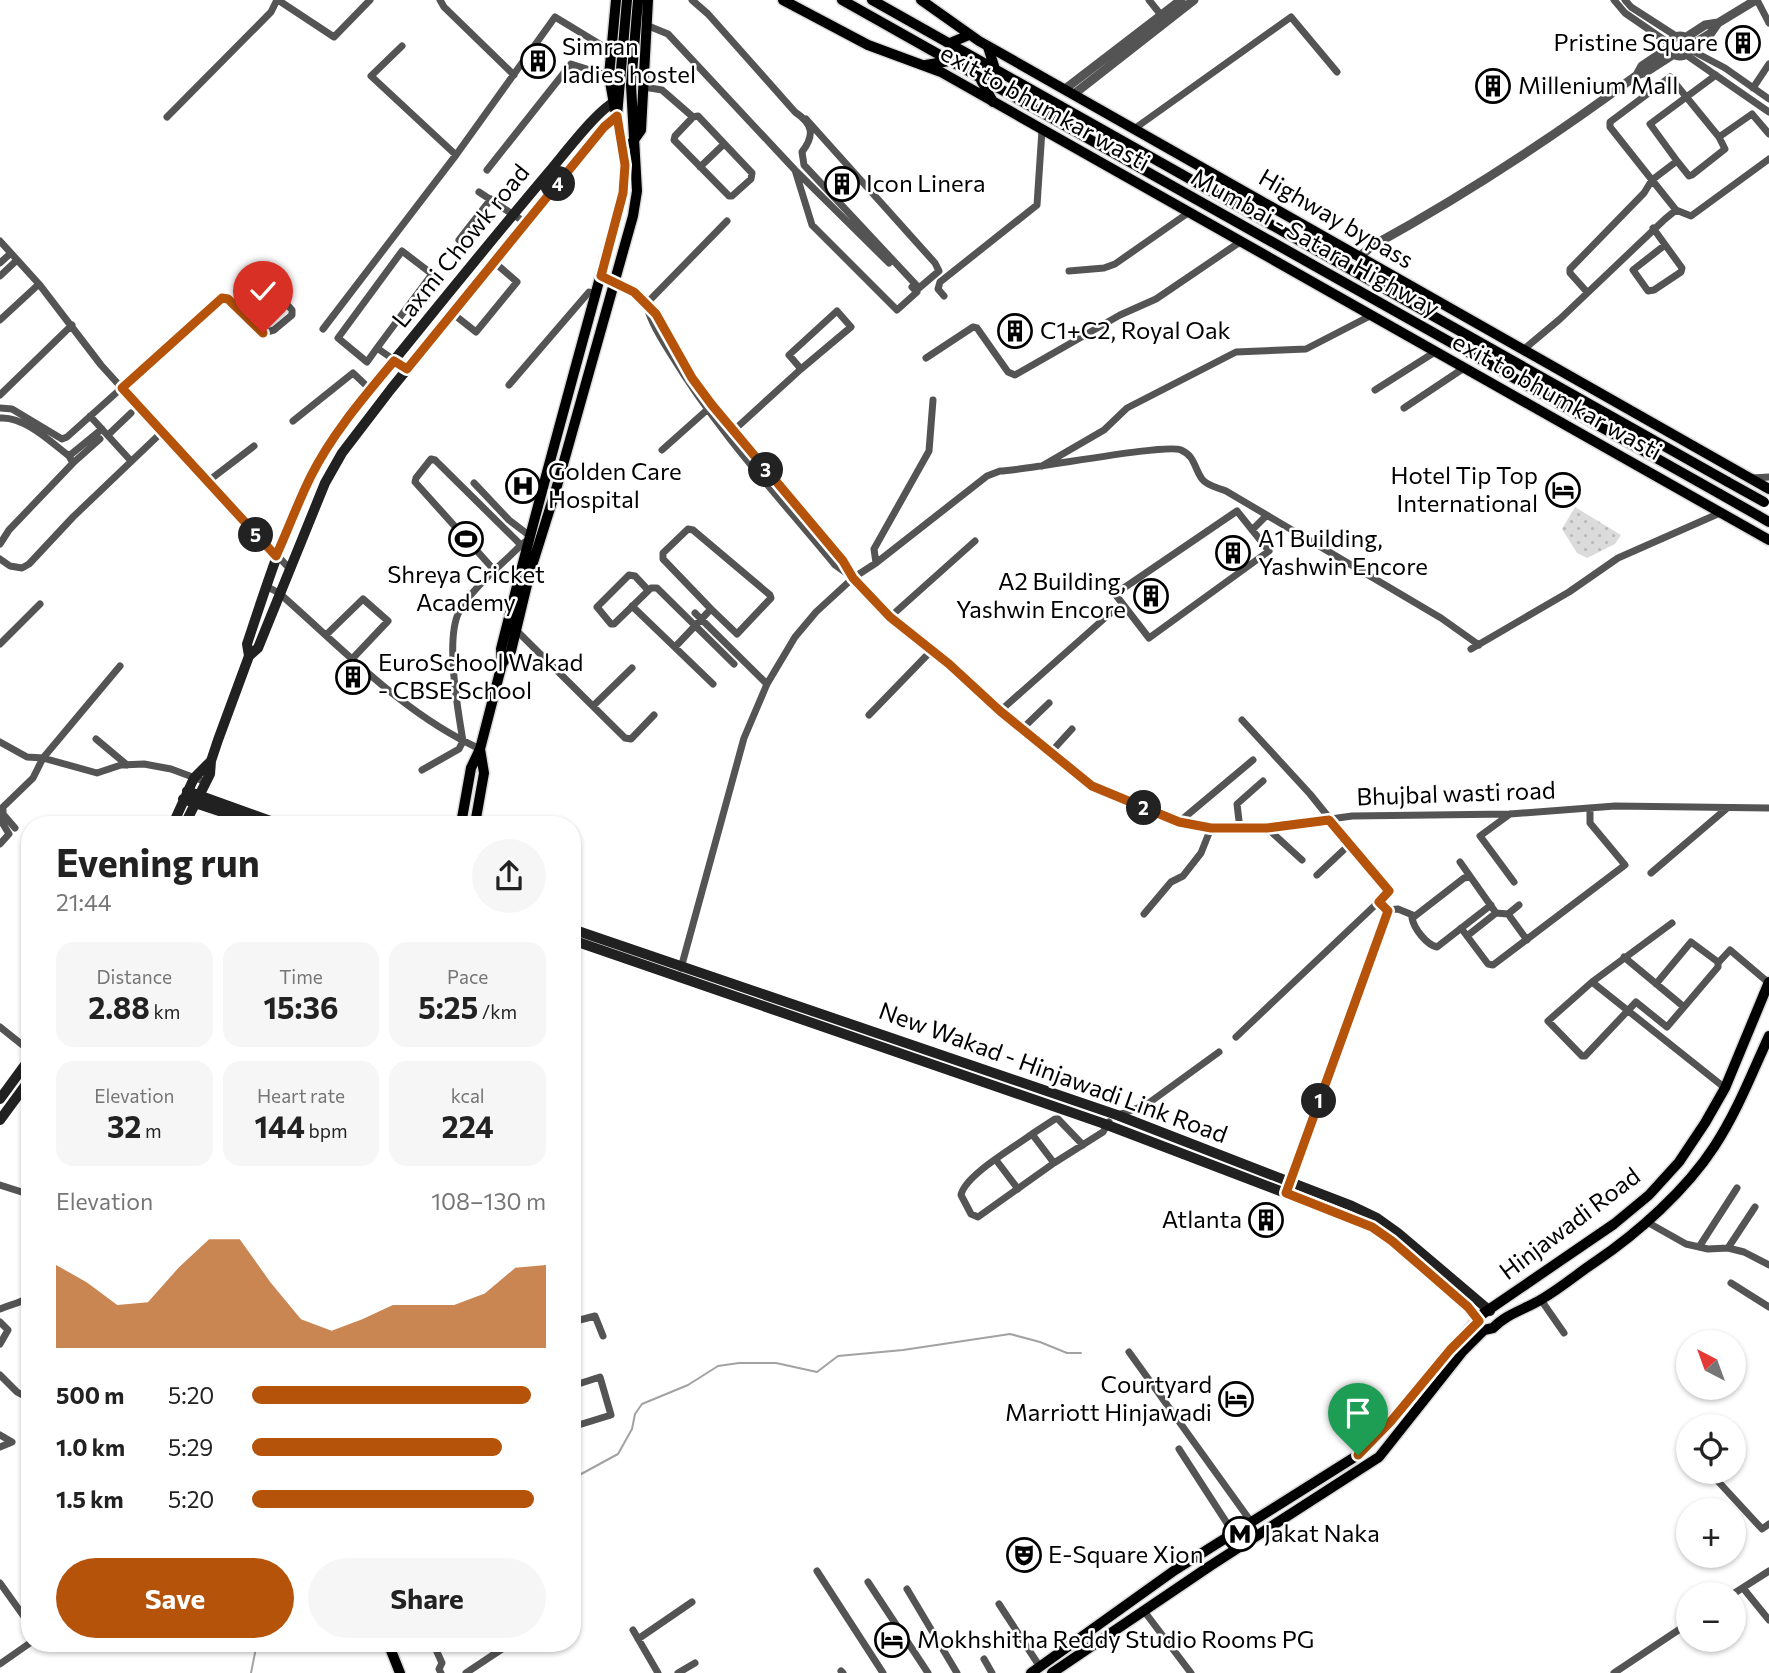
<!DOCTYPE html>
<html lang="en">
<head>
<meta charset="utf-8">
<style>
	body { margin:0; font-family:Commissioner,sans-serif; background:#f6f6f6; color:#222; height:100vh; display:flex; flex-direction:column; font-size:26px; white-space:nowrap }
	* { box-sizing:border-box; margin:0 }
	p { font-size:23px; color:#767676 }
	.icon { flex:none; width:38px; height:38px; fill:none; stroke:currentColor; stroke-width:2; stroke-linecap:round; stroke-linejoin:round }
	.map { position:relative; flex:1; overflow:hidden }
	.side { position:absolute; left:21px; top:816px; width:560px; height:836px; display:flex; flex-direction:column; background:#fff; border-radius:28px; box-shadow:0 2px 5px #0004 }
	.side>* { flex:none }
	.needle { width:46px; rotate:319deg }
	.buttons { position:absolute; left:1676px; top:1330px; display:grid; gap:14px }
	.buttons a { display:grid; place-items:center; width:70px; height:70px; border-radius:50%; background:#fff; box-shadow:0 2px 5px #0004; font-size:35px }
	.pin { position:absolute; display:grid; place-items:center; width:60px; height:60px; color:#fff; margin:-72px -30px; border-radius:50% 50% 50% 0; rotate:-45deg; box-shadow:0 0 7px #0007 }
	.pin .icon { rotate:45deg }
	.km { position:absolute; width:35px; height:35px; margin:-18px; border-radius:50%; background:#222; color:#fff; font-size:19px; line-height:35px; text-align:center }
	.round { display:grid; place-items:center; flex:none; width:74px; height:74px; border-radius:37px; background:#f6f6f6 }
	.overview { display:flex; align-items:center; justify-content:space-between; height:119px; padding:0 35px }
	h1 { font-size:38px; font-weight:700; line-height:52px }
	.stats { display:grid; grid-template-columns:repeat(3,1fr); gap:10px; height:119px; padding:7px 35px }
	.stats div { display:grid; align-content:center; border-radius:18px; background:#f6f6f6; text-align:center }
	.stats b { font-size:30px; font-weight:700 }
	.stats small { font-size:19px; font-weight:400 }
	.stats p { font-size:19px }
	.chart { height:196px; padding:14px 35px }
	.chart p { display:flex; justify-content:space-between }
	.chart svg { width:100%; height:126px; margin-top:7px; fill:#b45309; opacity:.7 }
	.cta { display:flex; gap:14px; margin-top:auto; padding:14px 35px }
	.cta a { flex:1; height:80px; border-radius:42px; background:#b45309; color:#fff; font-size:28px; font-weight:700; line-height:80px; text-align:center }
	.cta a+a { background:#f6f6f6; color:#222 }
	ul { padding:0 35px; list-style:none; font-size:23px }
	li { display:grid; grid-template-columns:112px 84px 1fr; align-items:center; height:52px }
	li i { height:18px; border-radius:9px; background:#b45309 }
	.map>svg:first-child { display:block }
</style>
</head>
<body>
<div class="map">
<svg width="1769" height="1673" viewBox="0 0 1769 1673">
	<defs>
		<pattern id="grass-dots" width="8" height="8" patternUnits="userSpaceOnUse" patternTransform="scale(1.75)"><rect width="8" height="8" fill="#dbdbdb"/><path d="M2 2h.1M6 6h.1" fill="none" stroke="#bababa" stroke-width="1.8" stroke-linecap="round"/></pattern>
	</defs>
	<rect width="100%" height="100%" fill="#fff"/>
	<path fill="url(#grass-dots)" d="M 1575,507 L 1621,535 L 1615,544 L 1587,558 L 1577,553 L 1562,529 Z"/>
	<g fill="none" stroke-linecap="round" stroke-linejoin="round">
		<path stroke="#a2a2a2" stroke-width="2" d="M 572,1479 L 618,1454 L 632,1429 L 635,1414 L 642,1404 L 688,1385 L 718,1366 L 739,1363 L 776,1363 L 817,1372 L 838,1356 L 903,1350 L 1010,1334 L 1040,1342 L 1067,1353 L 1081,1353
			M 251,1673 L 257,1643"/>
		<g stroke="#dbdbdb" stroke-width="13">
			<path id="primary" d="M 783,0 L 868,45 L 941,72 L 1769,540
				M 921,0 L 979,41 L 1769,489
				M 615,110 L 609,76 L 616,0
				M 631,144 L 641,130 L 648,0
				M 502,664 L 511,651 L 530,572 L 557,486 L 633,216 L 637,191 L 631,85 L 638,0
				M 461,824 L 471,768 L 480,749 L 502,664 L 501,649 C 539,496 582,345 623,193 L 625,165 L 617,116 L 627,0
				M 475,824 L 484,773 L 480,749
				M 388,1643 L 400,1673
				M 1031,1673 L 1175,1570 L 1358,1455 L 1392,1420 L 1481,1315 L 1614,1224 L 1649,1195 L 1679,1162 L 1705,1123 L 1725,1088 L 1769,982
				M 1052,1673 L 1210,1566 L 1379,1457 L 1463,1351 L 1484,1330 L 1493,1328 C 1506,1314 1526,1309 1542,1299 C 1561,1288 1577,1274 1595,1262 C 1638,1233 1686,1190 1714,1147 C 1737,1112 1752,1073 1769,1036"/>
		</g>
		<g stroke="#dbdbdb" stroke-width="13">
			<path id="trunk" d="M 842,0 L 1720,494
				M 872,0 L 1728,482
				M 950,43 L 969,35
				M 988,47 L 995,69
				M 926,65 L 949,61
				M 981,80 L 993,102
				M 1757,515 L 1769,522"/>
		</g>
		<path stroke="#545454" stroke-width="7" d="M 278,0 L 334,37 L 370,0
			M 440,0 L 444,7 L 514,75
			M 692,0 L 708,14 L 795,112 C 813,124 815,135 802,152 L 804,165 L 919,288 L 939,271 L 935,263 L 806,119
			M 1149,0 L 1161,15
			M 1614,0 L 1625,13 L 1670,44
			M 1625,0 L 1631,7 L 1676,36
			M 1757,0 L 1769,23
			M 646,25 L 668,34 L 795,170 L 889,263
			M 402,46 L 371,76 L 456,155
			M 1689,49 L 1725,68 L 1769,99
			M 1685,54 L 1769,112
			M 644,87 L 662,90 L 693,117 L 675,136 L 674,140 L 729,196 L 732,196 L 751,179 L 752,173 L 698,116 L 693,117
			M 1753,88 L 1769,64
			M 167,117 L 271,12 L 277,0
			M 1134,129 L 1291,17 L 1337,72
			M 1677,161 L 1689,176 L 1692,175 L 1725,149 L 1719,137
			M 700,167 L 724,144
			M 487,170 L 571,64 L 609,76
			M 795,170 L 812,225 L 897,310 L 917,292 L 912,287
			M 479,192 L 526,223
			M 1676,210 L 1652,180 L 1677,161 L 1650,124 L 1716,75
			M 1653,228 L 1682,268 L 1681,272 L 1654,290 L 1648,291 L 1633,270 L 1665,245
			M 459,240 L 491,199
			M 0,241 L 39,284 L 101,365 L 186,459 L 289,568
			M 0,263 L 11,253
			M 1069,271 L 1104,268 L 1115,264 L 1188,213
			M 0,276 L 17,260
			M 601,276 L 634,292 L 656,314 L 692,378 L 712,405 L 843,561 L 851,574
			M 1587,292 L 1570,273 L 1570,269 L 1644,193 L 1652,180 L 1610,127 L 1610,122 L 1670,77 L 1719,137 L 1752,114 L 1769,134
			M 944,296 L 938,289 L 940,282 L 1037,205 L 1042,130
			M 646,304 C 651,323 662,340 672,356 C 718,432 779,497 835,565 L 853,578 L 890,617 L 949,664 L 1000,711 L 1084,780 L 1102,791 L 1189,825 L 1211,828 L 1267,828 L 1352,816 L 1510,814 L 1615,806 L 1769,808
			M 646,304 L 727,221
			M 452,313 L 476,332 L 517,282 L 494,262
			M 0,320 L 39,284
			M 323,329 L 456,155 L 555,17 L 611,51
			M 377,348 L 367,362 L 338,338 L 402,251 L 432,274 L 377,348 L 407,369
			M 1523,350 L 1560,319 L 1665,219 L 1676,210 L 1691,216 L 1769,159
			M 926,358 L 973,327 L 977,328 L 1008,372 L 1015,375 L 1120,315 L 1156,299 L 1240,242
			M 509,385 L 589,292 L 596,294
			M 1375,390 L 1435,352
			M 0,395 L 72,325
			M 0,408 L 12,409 L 62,439 L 67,437 L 222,298 L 228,299 L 263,333 L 274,330 L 292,315 L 292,310 L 274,290 L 268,292 L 242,312
			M 1404,408 L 1464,368
			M 90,416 L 131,461
			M 0,418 C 24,416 51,442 69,456 L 73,463 L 9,530 L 0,544
			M 293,421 L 353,373 L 371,390
			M 733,431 L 801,369 L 851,327 L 837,311 L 789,355 L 801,369
			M 108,435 L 131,413
			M 662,450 L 708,409
			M 69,456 L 102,429
			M 73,463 L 100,439
			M 1042,466 L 1104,430 L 1127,408 L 1236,352 L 1306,349 L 1370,316
			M 1752,478 L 1769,477
			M 207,482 L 254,446
			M 474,483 L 509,520 L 530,536
			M 1237,511 L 1269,551 L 1149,638 L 1115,594 Z
			M 1252,530 L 1266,516
			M 0,559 L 10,566 L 22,568 L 29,564 L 73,517 L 162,432
			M 876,563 L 874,549 L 929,451 L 933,400
			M 495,571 L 415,482 L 416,478 L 431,459 L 435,460 L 521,545
			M 266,586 L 279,593 C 342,648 403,714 480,749
			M 648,590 L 635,576 L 629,575 L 597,607 L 611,624 L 614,624 L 651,588 L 657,588 L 734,664
			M 632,606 L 713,684
			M 695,613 L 767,684
			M 890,617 L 975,541
			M 516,630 L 625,738 L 631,739 L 654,715
			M 326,635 L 363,599 L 388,621 L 353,658
			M 0,644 L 40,604
			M 675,647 L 711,609 L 737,634 L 771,598 L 770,595 L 693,530 L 688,529 L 663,553 L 663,559 L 711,609
			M 1471,649 L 1569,592 L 1618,558 L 1720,513
			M 593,706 L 632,668
			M 1000,711 L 1115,609
			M 869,715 L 932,650
			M 1022,729 L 1049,703
			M 96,739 L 127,765
			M 0,742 L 27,757 L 43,758 L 97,773 L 121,765 L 144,764 L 171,769 L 206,782
			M 1051,752 L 1072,729
			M 422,770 L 459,749 L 463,741 C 458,711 445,639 459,612 C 472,588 499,567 518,548 L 525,542 L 529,543
			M 1510,814 L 1480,836 L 1514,882
			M 0,819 L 9,834 L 0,844
			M 1179,822 L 1253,760
			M 15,828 L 3,814 L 3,807 L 33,778 L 43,758 L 120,666
			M 1267,828 L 1302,860
			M 1240,829 L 1237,804 L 1263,781
			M 1460,862 L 1496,913 L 1508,914 L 1519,905
			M 1651,873 L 1726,809
			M 1317,875 L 1351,843
			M 1470,877 L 1464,878 L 1415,916 L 1412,918 C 1414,929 1427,945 1437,947 L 1491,905
			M 1388,910 L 1398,909 L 1415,916
			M 1144,914 L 1171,882 L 1183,876 L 1201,853 L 1211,828
			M 1508,914 L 1527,940
			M 1461,928 L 1488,964 L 1493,965 L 1625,865 L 1590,823 L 1590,808
			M 1467,936 L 1496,913
			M 1624,957 L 1684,1007
			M 1718,963 L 1730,950 L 1769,983
			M 681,968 L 744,738 L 767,684 L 795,637 L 816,612 L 853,578 L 876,563 L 987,476 L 1000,471 C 1031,470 1165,443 1181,450 C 1195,456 1194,468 1202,479 C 1207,486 1219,488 1226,491 L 1441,618 L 1479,645
			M 1592,982 L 1672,923
			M 1656,984 L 1691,942 L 1718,962 L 1718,967 L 1667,1027 L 1636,1002 L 1585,1056 L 1582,1056 L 1548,1021 L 1592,982 L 1725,1088
			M 0,1027 L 30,1051
			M 1236,1037 L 1389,892 L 1310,794 L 1242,720
			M 1118,1115 L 1146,1105 L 1219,1052
			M 1032,1134 L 1055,1119 L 1058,1119 L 1083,1145
			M 996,1160 L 1018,1189
			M 1054,1163 L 978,1217 L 971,1214 L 961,1195 C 965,1175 1015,1147 1032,1134 L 1054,1163 L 1103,1132 L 1109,1122
			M 0,1185 L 28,1194
			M 1286,1193 L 1388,910
			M 1647,1222 L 1686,1244 L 1708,1249 L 1728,1248 L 1744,1252 L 1769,1265
			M 1699,1247 L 1737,1188
			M 1728,1248 L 1755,1207
			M 1731,1283 L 1769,1307
			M 1541,1300 L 1564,1333
			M 0,1309 C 11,1304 20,1304 30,1296
			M 0,1322 L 8,1330 L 0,1344
			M 572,1322 L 595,1316 L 603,1336
			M 1129,1352 L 1252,1523
			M 0,1375 L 17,1392 L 30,1399
			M 572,1386 L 600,1377 L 611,1415 L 572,1427
			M 0,1435 L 12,1442 L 0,1447
			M 1179,1449 L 1234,1534
			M 1715,1478 L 1762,1529 L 1769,1524
			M 817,1571 L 883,1673
			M 868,1582 L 928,1673
			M 0,1583 L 30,1625
			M 1743,1588 L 1769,1620
			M 907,1589 L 957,1673
			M 1733,1594 L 1769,1571
			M 999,1604 L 1040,1667
			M 1144,1611 L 1191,1673
			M 633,1630 L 658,1673
			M 638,1639 L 692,1602
			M 433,1643 L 442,1663 L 439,1669 L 441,1673
			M 984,1659 L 992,1673
			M 0,1664 L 30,1643
			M 841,1671 L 843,1673
			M 466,1673 L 502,1649 L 498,1643
			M 678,1673 L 695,1663
			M 1614,1673 L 1689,1623"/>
		<path stroke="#545454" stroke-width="9" d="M1670 46a10 10 0 1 1 20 0a10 10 0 1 1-20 0Z
			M 1685,38 L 1705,25 L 1718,23 L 1756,0
			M 1690,46 L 1711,33 L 1718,23
			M 1637,75 L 1642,66 L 1670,47
			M 1065,89 L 1181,0
			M 1074,94 L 1194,0
			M 1359,257 L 1372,246 C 1465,195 1552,138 1637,75 L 1646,72 L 1674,54"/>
		<path stroke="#212121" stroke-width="10" d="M 249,656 L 247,644 C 266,587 284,529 312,475 C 337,427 375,384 409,342 C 455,285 501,229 548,173 C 562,157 600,106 617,101
			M 187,791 L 279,824
			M 183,799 L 258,824
			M 173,824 L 194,778 L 211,761
			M 185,824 L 210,774 L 211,761 L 218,740 L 249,656 L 258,648 L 325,483 L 342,453 L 391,389 L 604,127 L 617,116
			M 572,929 L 1117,1115 L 1352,1206 L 1377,1218 L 1398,1233 L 1490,1311
			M 572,940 L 1102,1123 L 1346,1216 L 1372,1227 L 1392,1241 L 1468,1307 L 1479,1321
			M 0,1099 L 30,1058
			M 0,1120 L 30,1079"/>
		<use href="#primary" stroke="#000" stroke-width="10"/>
		<use href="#trunk" stroke="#000" stroke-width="10"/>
		<g stroke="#dbdbdb" stroke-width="13" stroke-linecap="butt">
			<path id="trunk-bridge" d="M 1728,482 L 1764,502
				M 1720,494 L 1757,515"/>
		</g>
		<use href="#trunk-bridge" stroke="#000" stroke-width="10"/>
	</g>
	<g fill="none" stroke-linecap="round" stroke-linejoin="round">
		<g stroke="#fff" stroke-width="14">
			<path id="route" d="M 263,333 L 228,299 L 222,298 L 122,388 L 276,556 C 288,530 298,502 311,476 C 332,434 364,397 394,361 L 407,369 L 604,127 L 617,116 L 625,165 L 623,193 L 601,276 L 634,292 L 656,314 L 692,378 L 712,405 L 843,561 L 853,578 L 890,617 L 949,664 L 1000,711 L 1092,786 L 1179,822 L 1211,828 L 1267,828 L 1329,820 L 1389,891 L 1379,902 L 1388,911 L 1286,1193 L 1372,1227 L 1392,1241 L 1468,1307 L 1479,1321 L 1450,1350 L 1392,1420 L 1358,1455"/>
		</g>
		<use href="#route" stroke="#b45309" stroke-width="9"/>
	</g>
	<defs>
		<g id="building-ring" transform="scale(1.75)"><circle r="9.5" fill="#fff" stroke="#000" stroke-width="1.5"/><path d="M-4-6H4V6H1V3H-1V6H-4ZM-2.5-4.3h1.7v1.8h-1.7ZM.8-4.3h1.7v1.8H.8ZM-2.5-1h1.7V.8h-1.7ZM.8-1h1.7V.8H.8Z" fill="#000"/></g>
		<g id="hospital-ring" transform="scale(1.75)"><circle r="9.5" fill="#fff" stroke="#000" stroke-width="1.5"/><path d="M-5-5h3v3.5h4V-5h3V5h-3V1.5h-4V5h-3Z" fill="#000"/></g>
		<g id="hotel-ring" transform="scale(1.75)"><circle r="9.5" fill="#fff" stroke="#000" stroke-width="1.5"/><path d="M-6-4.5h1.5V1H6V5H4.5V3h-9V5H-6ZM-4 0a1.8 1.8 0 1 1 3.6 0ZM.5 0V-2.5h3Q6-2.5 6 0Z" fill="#000"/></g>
		<g id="stadium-ring" transform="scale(1.75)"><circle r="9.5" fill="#fff" stroke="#000" stroke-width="1.5"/><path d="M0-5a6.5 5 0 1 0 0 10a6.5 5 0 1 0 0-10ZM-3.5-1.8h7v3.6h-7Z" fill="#000"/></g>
		<g id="metro-ring" transform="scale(1.75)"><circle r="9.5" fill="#fff" stroke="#000" stroke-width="1.5"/><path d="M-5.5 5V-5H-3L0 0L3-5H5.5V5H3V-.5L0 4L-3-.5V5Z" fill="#000"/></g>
		<g id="theatre-ring" transform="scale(1.75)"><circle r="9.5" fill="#fff" stroke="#000" stroke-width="1.5"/><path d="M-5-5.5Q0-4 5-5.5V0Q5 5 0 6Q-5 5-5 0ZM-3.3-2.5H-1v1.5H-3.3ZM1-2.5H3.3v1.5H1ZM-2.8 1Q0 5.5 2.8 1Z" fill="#000"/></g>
	</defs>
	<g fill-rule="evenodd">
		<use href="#building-ring" x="1743" y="43"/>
		<use href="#building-ring" x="538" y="61"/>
		<use href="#building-ring" x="1493" y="86"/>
		<use href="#building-ring" x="842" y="184"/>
		<use href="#building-ring" x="1015" y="331"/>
		<use href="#hospital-ring" x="523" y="486"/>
		<use href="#hotel-ring" x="1563" y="490"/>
		<use href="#stadium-ring" x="466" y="539"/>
		<use href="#building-ring" x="1233" y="553"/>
		<use href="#building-ring" x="1151" y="596"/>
		<use href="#building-ring" x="353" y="677"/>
		<use href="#building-ring" x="1266" y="1220"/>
		<use href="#hotel-ring" x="1236" y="1399"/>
		<use href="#metro-ring" x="1240" y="1534"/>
		<use href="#theatre-ring" x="1024" y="1555"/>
		<use href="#hotel-ring" x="892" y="1640"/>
	</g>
	<g text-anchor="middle" stroke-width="5" stroke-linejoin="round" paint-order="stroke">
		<g font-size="24" fill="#000" stroke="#fff" text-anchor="start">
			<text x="1718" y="51" text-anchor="end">Pristine Square</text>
			<text x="562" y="55">Simran<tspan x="562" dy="28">ladies hostel</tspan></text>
			<text x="1518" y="94">Millenium Mall</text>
			<text x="866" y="192">Icon Linera</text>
			<text x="1040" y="339">C1+C2, Royal Oak</text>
			<text x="548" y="480">Golden Care<tspan x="548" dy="28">Hospital</tspan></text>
			<text x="1538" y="484" text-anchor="end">Hotel Tip Top<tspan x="1538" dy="28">International</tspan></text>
			<text x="1258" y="547">A1 Building,<tspan x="1258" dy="28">Yashwin Encore</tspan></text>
			<text x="466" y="583" text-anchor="middle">Shreya Cricket<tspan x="466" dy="28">Academy</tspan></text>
			<text x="1126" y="590" text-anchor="end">A2 Building,<tspan x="1126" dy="28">Yashwin Encore</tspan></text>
			<text x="378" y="671">EuroSchool Wakad<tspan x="378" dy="28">- CBSE School</tspan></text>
			<text x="1242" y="1228" text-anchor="end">Atlanta</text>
			<text x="1212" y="1393" text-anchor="end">Courtyard<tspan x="1212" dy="28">Marriott Hinjawadi</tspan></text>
			<text x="1264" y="1542">Jakat Naka</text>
			<text x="1048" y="1563">E-Square Xion</text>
			<text x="917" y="1648">Mokhshitha Reddy Studio Rooms PG</text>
		</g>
		<g font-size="24" fill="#000" stroke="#fff">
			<text transform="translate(1045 108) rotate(29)" y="8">exit to bhumkar wasti</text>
			<text transform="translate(1336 219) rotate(30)" y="8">Highway bypass</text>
			<text transform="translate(1315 243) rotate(29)" y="8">Mumbai - Satara Highway</text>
			<text transform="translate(461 246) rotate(-51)" y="8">Laxmi Chowk road</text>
			<text transform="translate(1557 397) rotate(29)" y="8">exit to bhumkar wasti</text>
			<text transform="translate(1456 794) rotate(-2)" y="8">Bhujbal wasti road</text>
			<text transform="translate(1053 1073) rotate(20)" y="8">New Wakad - Hinjawadi Link Road</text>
			<text transform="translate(1570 1224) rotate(-37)" y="8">Hinjawadi Road</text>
		</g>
	</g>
</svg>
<div class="buttons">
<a><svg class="needle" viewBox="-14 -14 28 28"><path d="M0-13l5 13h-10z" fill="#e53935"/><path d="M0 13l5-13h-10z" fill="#767676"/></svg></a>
<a><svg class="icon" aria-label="locate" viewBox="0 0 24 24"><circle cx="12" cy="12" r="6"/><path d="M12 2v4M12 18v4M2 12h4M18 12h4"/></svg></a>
<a>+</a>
<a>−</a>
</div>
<div class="pin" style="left:1358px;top:1455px;background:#1e9e55"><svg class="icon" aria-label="arrive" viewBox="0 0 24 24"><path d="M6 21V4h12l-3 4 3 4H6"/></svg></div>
<div class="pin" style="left:263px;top:333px;background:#d93025"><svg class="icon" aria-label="check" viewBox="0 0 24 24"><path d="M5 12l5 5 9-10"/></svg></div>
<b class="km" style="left:1319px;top:1101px">1</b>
<b class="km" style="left:1144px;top:808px">2</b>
<b class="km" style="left:766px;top:470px">3</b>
<b class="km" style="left:558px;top:184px">4</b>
<b class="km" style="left:256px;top:535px">5</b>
<section class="side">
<div class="overview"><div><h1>Evening run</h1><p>21:44</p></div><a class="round"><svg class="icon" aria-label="share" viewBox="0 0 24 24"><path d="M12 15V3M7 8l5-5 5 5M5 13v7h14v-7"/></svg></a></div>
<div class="stats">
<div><p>Distance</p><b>2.88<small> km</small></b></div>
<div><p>Time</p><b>15:36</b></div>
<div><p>Pace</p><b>5:25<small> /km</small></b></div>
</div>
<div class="stats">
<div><p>Elevation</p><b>32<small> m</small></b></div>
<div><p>Heart rate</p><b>144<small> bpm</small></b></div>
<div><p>kcal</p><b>224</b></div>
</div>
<div class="chart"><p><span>Elevation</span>108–130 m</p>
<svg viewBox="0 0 160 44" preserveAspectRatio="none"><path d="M0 44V15L10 21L20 29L30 28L40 16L50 6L60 6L70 21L80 34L90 38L100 34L110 29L120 29L130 29L140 25L150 16L160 15V44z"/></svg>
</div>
<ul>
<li><b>500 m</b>5:20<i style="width:95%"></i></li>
<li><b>1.0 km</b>5:29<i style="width:85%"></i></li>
<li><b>1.5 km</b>5:20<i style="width:96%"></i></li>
</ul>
<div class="cta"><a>Save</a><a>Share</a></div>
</section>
</div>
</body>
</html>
